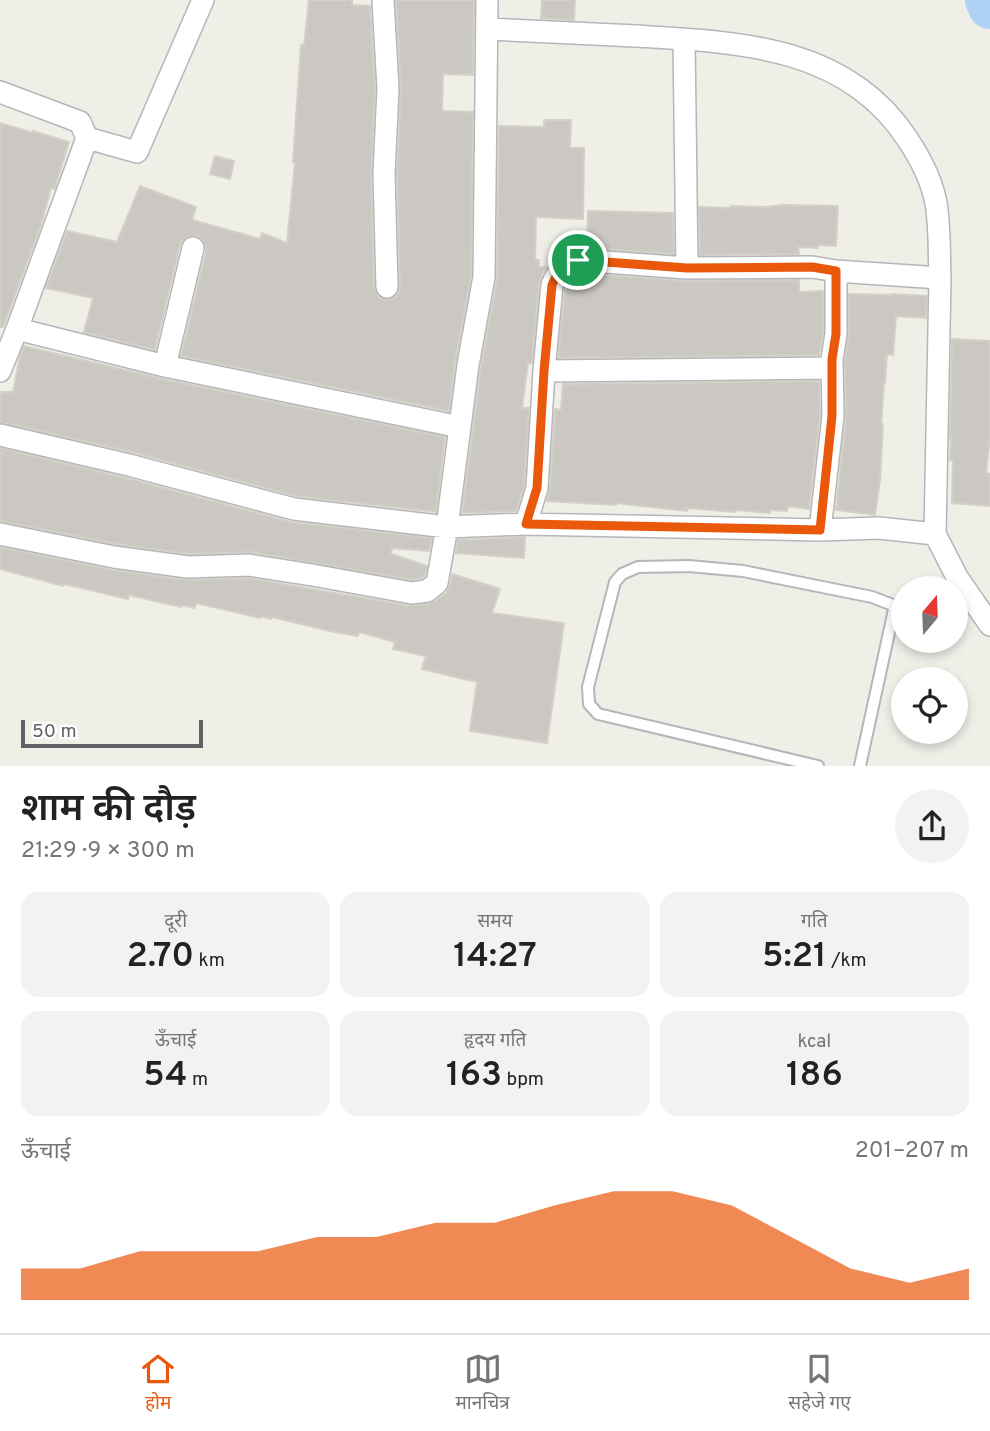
<!DOCTYPE html>
<html lang="hi">
<head>
<meta charset="utf-8">
<style>
	body { margin:0; font-family:Overpass,"Noto Sans Devanagari",sans-serif; background:#f2f2f2; color:#222; height:100vh; display:flex; flex-direction:column; font-size:26px; white-space:nowrap }
	* { box-sizing:border-box; margin:0 }
	p { font-size:23px; color:#767676 }
	.icon { flex:none; width:38px; height:38px; fill:none; stroke:currentColor; stroke-width:2; stroke-linecap:round; stroke-linejoin:round }
	.map { position:relative; height:766px; overflow:hidden }
	.drawer { display:flex; flex-direction:column; background:#fff; flex:1 }
	.drawer>* { flex:none }
	.needle { width:46px; rotate:19deg }
	.fabs { position:absolute; left:891px; top:576px; display:grid; gap:14px }
	.fabs a { display:grid; place-items:center; width:77px; height:77px; border-radius:50%; background:#fff; box-shadow:0 4px 10px #0003; font-size:35px }
	.scale { position:absolute; left:21px; bottom:18px; width:182px; box-sizing:border-box; padding-left:7px; border:4px solid #5e6166; border-top:0; font-size:19px; line-height:24px; white-space:nowrap; color:#5e6166; -webkit-text-stroke:5px #fff; paint-order:stroke }
	.pin { position:absolute; display:grid; place-items:center; width:60px; height:60px; color:#fff; margin:-30px; border:4px solid #fff; border-radius:50%; box-shadow:0 2px 7px #0007 }
	.round { display:grid; place-items:center; flex:none; width:74px; height:74px; border-radius:37px; background:#f2f2f2 }
	.summary { display:flex; align-items:center; justify-content:space-between; height:119px; padding:0 21px }
	h1 { font-size:38px; font-weight:600; line-height:52px }
	.metrics { display:grid; grid-template-columns:repeat(3,1fr); gap:10px; height:119px; padding:7px 21px }
	.metrics div { display:grid; align-content:center; border-radius:18px; background:#f2f2f2; text-align:center }
	.metrics b { font-size:35px; font-weight:600 }
	.metrics small { font-size:19px; font-weight:400 }
	.metrics p { font-size:19px }
	.chart { height:196px; padding:14px 21px }
	.chart p { display:flex; justify-content:space-between }
	.chart svg { width:100%; height:126px; margin-top:7px; fill:#ea580c; opacity:.7 }
	.menu { display:flex; justify-content:space-around; align-items:center; height:98px; border-top:2px solid #e0e0e0; background:#fff; font-size:19px; color:#767676 }
	.menu a { display:grid; justify-items:center; gap:4px }
	.menu .selected { color:#ea580c }
	.map>svg:first-child { display:block }
</style>
</head>
<body>
<div class="map">
<svg width="990" height="766" viewBox="0 0 990 766">
	<rect width="100%" height="100%" fill="#efeee7"/>
	<g fill="none" stroke-linecap="round" stroke-linejoin="round">
		<path stroke="#afd3f7" stroke-width="44" d="M 987,0 L 990,7"/>
	</g>
	<path fill="#cbc8c4" stroke="#d3d0c6" stroke-width="2" d="M 309,0 L 352,0 L 352,5 L 370,6 L 375,89 L 371,173 L 374,287 L 376,294 L 380,298 L 387,300 L 394,298 L 399,293 L 400,287 L 397,173 L 401,89 L 396,0 L 474,0 L 473,75 L 443,74 L 442,111 L 473,112 L 471,276 L 455,363 L 449,411 L 181,356 L 206,251 L 205,244 L 201,238 L 197,235 L 189,236 L 183,240 L 180,245 L 155,350 L 84,332 L 93,298 L 46,288 L 67,231 L 117,242 L 140,186 L 196,207 L 192,220 L 260,239 L 262,233 L 287,243 L 295,163 L 293,162 L 301,45 L 304,46 Z
		M 542,0 L 575,0 L 574,20 L 541,18 Z
		M 544,120 L 571,120 L 570,148 L 584,148 L 583,219 L 536,217 L 535,260 L 539,260 L 539,267 L 546,267 L 539,283 L 532,363 L 528,363 L 522,408 L 529,408 L 524,486 L 516,511 L 462,513 L 481,367 L 497,279 L 499,126 L 544,127 Z
		M 0,123 L 33,133 L 33,131 L 69,142 L 55,187 L 54,189 L 51,188 L 41,225 L 3,327 L 0,327 Z
		M 215,156 L 234,161 L 230,179 L 210,174 Z
		M 783,205 L 838,206 L 836,246 L 818,245 L 818,248 L 798,247 L 799,254 L 700,255 L 699,207 L 731,208 L 731,206 L 766,207 Z
		M 588,211 L 673,213 L 674,254 L 587,248 Z
		M 580,273 L 686,281 L 799,280 L 799,292 L 823,291 L 823,333 L 819,355 L 558,358 L 565,288 L 571,278 Z
		M 849,294 L 892,295 L 892,294 L 927,296 L 926,318 L 896,316 L 893,355 L 887,354 L 885,383 L 884,383 L 881,424 L 883,424 L 880,480 L 875,515 L 836,510 L 846,417 L 845,360 L 849,334 Z
		M 952,339 L 990,341 L 990,436 L 986,473 L 990,474 L 990,506 L 952,503 L 953,460 L 950,460 L 951,438 L 950,438 Z
		M 24,346 L 162,379 L 445,437 L 436,512 L 296,496 L 132,452 L 0,422 L 0,392 L 13,392 L 20,356 Z
		M 819,381 L 820,415 L 809,509 L 788,506 L 787,511 L 770,510 L 770,513 L 736,510 L 735,512 L 687,508 L 687,511 L 616,503 L 616,505 L 547,501 L 550,489 L 555,409 L 561,410 L 563,384 Z
		M 0,448 L 126,478 L 291,522 L 432,538 L 429,551 L 392,548 L 391,554 L 427,566 L 425,576 L 422,578 L 412,580 L 251,552 L 189,554 L 116,544 L 0,521 Z
		M 525,537 L 524,558 L 456,553 L 458,540 Z
		M 0,547 L 112,570 L 186,580 L 248,578 L 410,606 L 429,604 L 435,601 L 446,593 L 450,585 L 452,574 L 500,589 L 492,613 L 564,623 L 547,743 L 470,731 L 477,682 L 422,669 L 426,656 L 393,649 L 395,642 L 359,632 L 358,636 L 330,631 L 272,617 L 271,619 L 260,616 L 260,618 L 196,603 L 195,608 L 181,605 L 181,607 L 129,595 L 128,599 L 77,587 L 63,584 L 63,586 L 0,569 Z"/>
	<g fill="none" stroke-linecap="round" stroke-linejoin="round">
		<g stroke="#b4b6ba" stroke-width="14">
			<path id="lane" d="M 818,766 L 598,714 L 589,704 L 588,687 L 615,582 L 622,574 L 638,567 L 689,566 L 743,571 L 872,597 L 903,609
				M 860,766 L 895,605"/>
		</g>
		<g stroke="#b4b6ba" stroke-width="24">
			<path id="street" d="M 383,0 L 388,89 L 384,173 L 387,287
				M 487,29 C 537,31 586,34 636,36 C 737,42 847,45 908,140 C 920,158 932,182 936,203 C 940,227 939,253 940,278
				M 684,39 L 687,268
				M 0,92 L 80,122 L 87,138 L 17,329 L 0,371
				M 87,138 L 137,152 L 203,0
				M 836,271 L 940,278 L 935,534 L 957,577 L 990,625
				M 17,329 L 165,366 L 460,427
				M 165,366 L 193,248
				M 544,371 L 832,368
				M 0,435 L 129,465 L 294,509 L 447,527 L 526,524 L 820,530 L 879,528 L 935,534
				M 526,524 L 537,488 L 544,371 L 552,285 C 558,271 563,265 578,260 L 687,268 L 812,267 L 836,271 L 836,334 L 832,359 L 833,416 L 820,530
				M 0,534 L 114,557 L 188,567 L 249,565 L 312,575 L 412,593 L 427,591 L 437,583 L 447,527 L 468,365 L 484,277 L 487,0"/>
		</g>
		<use href="#lane" stroke="#fff" stroke-width="10"/>
		<use href="#street" stroke="#fff" stroke-width="21"/>
	</g>
	<g fill="none" stroke-linecap="round" stroke-linejoin="round">
		<g stroke="#fff" stroke-width="14">
			<path id="route" d="M 578,260 L 687,268 L 812,267 L 836,271 L 836,334 L 832,359 L 832,416 L 820,530 L 526,524 L 537,488 L 544,371 L 552,285 C 558,271 563,265 578,260 Z"/>
		</g>
		<use href="#route" stroke="#ea580c" stroke-width="9"/>
	</g>
</svg>
<div class="fabs">
<a><svg class="needle" viewBox="-14 -14 28 28"><path d="M0-13l5 13h-10z" fill="#e53935"/><path d="M0 13l5-13h-10z" fill="#767676"/></svg></a>
<a><svg class="icon" aria-label="locate" viewBox="0 0 24 24"><circle cx="12" cy="12" r="6"/><path d="M12 2v4M12 18v4M2 12h4M18 12h4"/></svg></a>
</div>
<div class="scale">50 m</div>
<div class="pin" style="left:578px;top:260px;background:#1e9e55"><svg class="icon" aria-label="arrive" viewBox="0 0 24 24"><path d="M6 21V4h12l-3 4 3 4H6"/></svg></div>
</div>
<section class="drawer">
<div class="summary"><div><h1>शाम की दौड़</h1><p>21:29 · 9 × 300 m</p></div><a class="round"><svg class="icon" aria-label="share" viewBox="0 0 24 24"><path d="M12 15V3M7 8l5-5 5 5M5 13v7h14v-7"/></svg></a></div>
<div class="metrics">
<div><p>दूरी</p><b>2.70<small> km</small></b></div>
<div><p>समय</p><b>14:27</b></div>
<div><p>गति</p><b>5:21<small> /km</small></b></div>
</div>
<div class="metrics">
<div><p>ऊँचाई</p><b>54<small> m</small></b></div>
<div><p>हृदय गति</p><b>163<small> bpm</small></b></div>
<div><p>kcal</p><b>186</b></div>
</div>
<div class="chart"><p><span>ऊँचाई</span>201–207 m</p>
<svg viewBox="0 0 160 44" preserveAspectRatio="none"><path d="M0 44V33L10 33L20 27L30 27L40 27L50 22L60 22L70 17L80 17L90 11L100 6L110 6L120 11L130 22L140 33L150 38L160 33V44z"/></svg>
</div>
</section>
<nav class="menu">
<a class="selected"><svg class="icon" aria-label="home" viewBox="0 0 24 24"><path d="M3 11l9-7 9 7M6 9v11h12V9"/></svg>होम</a>
<a><svg class="icon" aria-label="map" viewBox="0 0 24 24"><path d="M3 6l6-2 6 2 6-2v14l-6 2-6-2-6 2zM9 4v14M15 6v14"/></svg>मानचित्र</a>
<a><svg class="icon" aria-label="saved" viewBox="0 0 24 24"><path d="M7 4h10v16l-5-4-5 4z"/></svg>सहेजे गए</a>
</nav>
</body>
</html>
